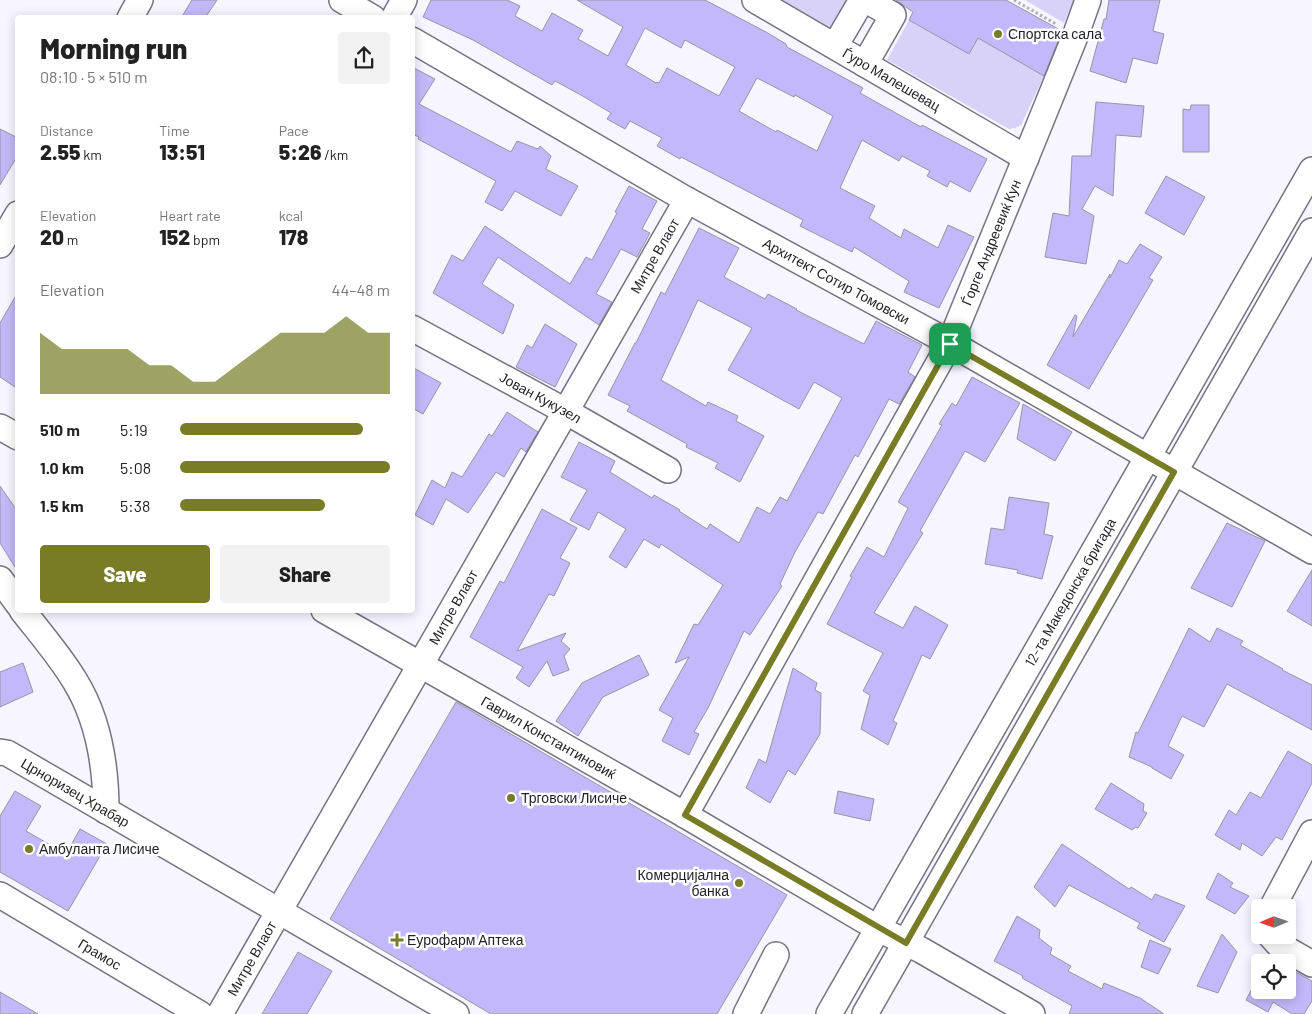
<!DOCTYPE html>
<html lang="en">
<head>
<meta charset="utf-8">
<style>
	body { margin:0; font-family:Barlow,sans-serif; background:#f2f2f2; color:#222; height:100vh; display:flex; flex-direction:column; font-size:19px; white-space:nowrap }
	* { box-sizing:border-box; margin:0 }
	p { font-size:16px; color:#767676 }
	.icon { flex:none; width:28px; height:28px; fill:none; stroke:currentColor; stroke-width:2; stroke-linecap:round; stroke-linejoin:round }
	.map { position:relative; flex:1; overflow:hidden }
	.drawer { position:absolute; left:15px; top:15px; width:400px; height:598px; display:flex; flex-direction:column; background:#fff; border-radius:5px; box-shadow:0 2px 12px #0003 }
	.drawer>* { flex:none }
	.needle { width:32px; rotate:268deg }
	.buttons { position:absolute; left:1251px; top:899px; display:grid; gap:10px }
	.buttons a { display:grid; place-items:center; width:45px; height:45px; border-radius:5px; background:#fff; box-shadow:0 2px 12px #0003; font-size:25px }
	.pin { position:absolute; display:grid; place-items:center; width:42px; height:42px; color:#fff; margin:-21px; border-radius:10px; box-shadow:0 2px 8px #0006 }
	.round { display:grid; place-items:center; flex:none; width:52px; height:52px; border-radius:5px; background:#f2f2f2 }
	.headline { display:flex; align-items:center; justify-content:space-between; height:85px; padding:0 25px }
	h1 { font-size:28px; font-weight:800; line-height:38px }
	.figures { display:grid; grid-template-columns:repeat(3,1fr); gap:8px; height:85px; padding:5px 25px }
	.figures div { display:grid; align-content:center }
	.figures b { font-size:21px; font-weight:800 }
	.figures small { font-size:14px; font-weight:400 }
	.figures p { font-size:14px }
	.chart { height:140px; padding:10px 25px }
	.chart p { display:flex; justify-content:space-between }
	.chart svg { width:100%; height:90px; margin-top:5px; fill:#777c25; opacity:.7 }
	.action { display:flex; gap:10px; margin-top:auto; padding:10px 25px }
	.action a { flex:1; height:58px; border-radius:5px; background:#777c25; color:#fff; font-size:20px; font-weight:800; line-height:58px; text-align:center }
	.action a+a { background:#f2f2f2; color:#222 }
	ul { padding:0 25px; list-style:none; font-size:16px }
	li { display:grid; grid-template-columns:80px 60px 1fr; align-items:center; height:38px }
	li i { height:12px; border-radius:6px; background:#777c25 }
	.map>svg:first-child { display:block }
</style>
</head>
<body>
<div class="map">
<svg width="1312" height="1014" viewBox="0 0 1312 1014">
	<rect width="100%" height="100%" fill="#f7f5ff"/>
	<path fill="#d8d2f9" d="M 775,0 L 849,0 L 831,31 Z
		M 1025,0 L 1074,0 L 1064,23 Z
		M 909,20 L 969,53 L 978,38 L 1044,76 L 1021,125 L 1015,128 L 1009,129 L 887,60 Z"/>
	<path fill="#c3b8f9" stroke="#9795a4" fill-rule="evenodd" d="M 192,0 L 217,0 L 205,18 L 181,18 Z
		M 431,0 L 507,0 L 520,6 L 515,16 L 542,31 L 552,13 L 583,30 L 578,39 L 608,56 L 623,27 L 577,0 L 705,0 L 766,32 L 786,44 L 787,47 L 863,88 L 860,93 L 921,127 L 922,125 L 987,159 L 970,192 L 950,181 L 947,187 L 927,176 L 930,171 L 902,156 L 899,161 L 862,140 L 840,188 L 875,206 L 869,218 L 901,238 L 904,229 L 938,248 L 948,225 L 974,237 L 939,308 L 904,292 L 909,281 L 854,247 L 852,252 L 800,226 L 803,220 L 681,157 L 680,159 L 657,146 L 662,138 L 630,121 L 625,129 L 607,119 L 611,113 L 581,95 L 555,81 L 552,85 L 473,40 L 423,17 ZM 645,28 L 681,48 L 685,40 L 735,67 L 719,96 L 667,68 L 659,83 L 656,82 L 656,83 L 626,65 ZM 757,78 L 794,97 L 795,95 L 833,116 L 817,151 L 777,130 L 776,132 L 739,111 Z
		M 896,0 L 1006,0 L 1062,31 L 1044,76 L 978,38 L 969,54 L 909,20 L 913,12 Z
		M 1109,0 L 1160,0 L 1153,31 L 1164,34 L 1157,64 L 1133,58 L 1126,83 L 1090,71 L 1104,19 L 1106,19 Z
		M 412,67 L 435,79 L 419,104 L 511,152 L 517,141 L 538,149 L 540,146 L 551,156 L 546,169 L 578,186 L 561,216 L 515,191 L 502,211 L 485,202 L 496,181 L 418,139 L 419,137 L 412,134 Z
		M 1096,102 L 1144,106 L 1141,137 L 1116,135 L 1113,196 L 1095,186 L 1082,209 L 1094,216 L 1086,264 L 1045,257 L 1053,213 L 1069,216 L 1072,156 L 1091,156 Z
		M 1191,105 L 1209,105 L 1209,152 L 1183,152 L 1183,109 L 1190,110 Z
		M 0,129 L 18,138 L 18,155 L 0,185 Z
		M 1166,176 L 1205,197 L 1184,235 L 1145,213 Z
		M 629,186 L 657,201 L 642,229 L 650,233 L 637,257 L 621,249 L 596,294 L 612,302 L 599,325 L 498,257 L 482,284 L 514,305 L 503,334 L 433,293 L 452,255 L 463,261 L 485,226 L 570,284 L 586,257 L 592,260 L 617,213 L 615,212 Z
		M 699,228 L 739,248 L 724,277 L 765,299 L 768,294 L 797,309 L 796,310 L 864,344 L 876,321 L 922,345 L 908,372 L 915,377 L 899,404 L 889,399 L 858,457 L 855,455 L 823,514 L 818,512 L 795,552 L 780,584 L 782,586 L 750,635 L 744,631 L 708,708 L 694,732 L 699,734 L 689,755 L 662,741 L 673,718 L 659,710 L 689,657 L 675,663 L 694,624 L 698,625 L 723,585 L 661,544 L 659,548 L 644,539 L 626,568 L 609,557 L 626,529 L 598,512 L 589,530 L 570,520 L 587,490 L 561,477 L 579,442 L 615,461 L 610,472 L 652,498 L 654,495 L 680,510 L 679,511 L 707,529 L 710,524 L 739,543 L 757,507 L 770,514 L 780,497 L 787,501 L 842,398 L 814,382 L 799,409 L 728,370 L 752,328 L 698,300 L 661,380 L 706,406 L 708,402 L 738,416 L 736,421 L 764,436 L 740,482 L 715,468 L 718,463 L 686,447 L 687,444 L 627,411 L 630,406 L 608,395 L 635,343 L 636,343 L 661,292 L 665,294 Z
		M 1140,244 L 1162,257 L 1149,278 L 1153,280 L 1089,389 L 1047,365 L 1075,315 L 1077,316 L 1073,337 L 1110,274 L 1110,278 L 1119,260 L 1127,264 Z
		M 18,292 L 18,389 L 0,377 L 0,323 Z
		M 545,324 L 577,344 L 555,387 L 516,367 L 527,345 L 532,348 Z
		M 412,367 L 441,383 L 423,414 L 412,408 Z
		M 972,377 L 1020,403 L 985,462 L 965,451 L 920,531 L 923,533 L 874,613 L 903,628 L 915,606 L 948,625 L 930,659 L 922,655 L 893,721 L 897,723 L 888,745 L 861,729 L 870,695 L 863,691 L 883,653 L 827,624 L 852,577 L 850,576 L 867,547 L 884,557 L 908,508 L 898,502 L 942,425 L 939,424 L 952,403 L 956,406 Z
		M 1023,404 L 1072,432 L 1055,461 L 1017,439 Z
		M 507,412 L 538,432 L 526,452 L 521,448 L 504,477 L 496,472 L 468,513 L 446,499 L 433,525 L 415,515 L 432,480 L 445,488 L 452,472 L 462,477 L 489,434 L 492,436 Z
		M 0,486 L 18,512 L 18,572 L 0,543 Z
		M 1009,497 L 1049,503 L 1044,534 L 1053,536 L 1042,579 L 1017,573 L 1018,570 L 985,564 L 991,528 L 1004,530 Z
		M 542,509 L 577,528 L 560,558 L 570,563 L 554,596 L 549,594 L 517,651 L 566,633 L 561,641 L 570,649 L 564,656 L 569,670 L 553,676 L 547,661 L 529,687 L 516,678 L 523,667 L 470,637 L 500,581 L 504,583 Z
		M 1227,523 L 1265,541 L 1232,607 L 1191,588 Z
		M 1312,570 L 1312,626 L 1287,611 Z
		M 1189,628 L 1210,642 L 1217,628 L 1243,641 L 1240,645 L 1283,669 L 1282,670 L 1312,685 L 1312,730 L 1227,684 L 1204,727 L 1182,716 L 1168,746 L 1184,755 L 1171,779 L 1152,768 L 1152,767 L 1129,757 L 1136,732 L 1138,733 Z
		M 639,655 L 649,675 L 603,697 L 578,736 L 556,721 L 582,683 Z
		M 23,663 L 33,692 L 0,707 L 0,672 Z
		M 793,668 L 817,683 L 815,690 L 821,693 L 820,734 L 795,775 L 788,770 L 770,803 L 746,788 L 759,759 L 766,763 Z
		M 456,702 L 787,895 L 717,1014 L 491,1014 L 330,919 Z
		M 1288,751 L 1312,765 L 1312,783 L 1282,840 L 1276,837 L 1262,856 L 1242,843 L 1240,850 L 1215,835 L 1229,810 L 1236,815 L 1250,792 L 1261,798 Z
		M 1111,783 L 1144,804 L 1143,811 L 1147,813 L 1138,828 L 1136,827 L 1132,830 L 1095,809 Z
		M 15,791 L 41,806 L 26,831 L 66,854 L 80,829 L 107,844 L 68,911 L 0,872 L 0,816 Z
		M 838,791 L 874,799 L 870,821 L 834,813 Z
		M 1062,844 L 1129,889 L 1131,887 L 1152,900 L 1155,894 L 1185,906 L 1164,942 L 1137,928 L 1140,923 L 1069,885 L 1055,907 L 1034,887 Z
		M 1218,873 L 1233,883 L 1230,887 L 1249,896 L 1235,914 L 1206,898 Z
		M 1017,916 L 1040,930 L 1039,938 L 1052,948 L 1050,954 L 1071,966 L 1068,971 L 1102,989 L 1104,983 L 1140,998 L 1164,1014 L 1069,1014 L 1072,1006 L 1022,978 L 1023,976 L 994,961 Z
		M 1222,934 L 1237,952 L 1218,993 L 1197,986 Z
		M 1150,940 L 1171,949 L 1158,974 L 1141,967 Z
		M 298,952 L 332,971 L 307,1014 L 262,1014 Z
		M 1288,968 L 1312,981 L 1312,1001 L 1304,1014 L 1292,1014 L 1273,1002 L 1268,1012 L 1246,1000 L 1260,974 L 1260,990 L 1288,990 Z
		M 0,992 L 38,1014 L 0,1014 Z"/>
	<g fill="none" stroke-linecap="round" stroke-linejoin="round">
		<g stroke="#767382" stroke-width="28">
			<g id="minor">
				<path d="M 342,0 L 373,18"/>
				<path id="s1" d="M 755,0 L 1026,158"/>
				<path d="M 130,18 L 140,0"/>
				<path d="M 394,18 L 404,0"/>
				<path id="s2" d="M 412,40 L 687,200 L 950,343 L 1312,551"/>
				<path d="M 835,46 L 862,0"/>
				<path d="M 865,64 L 893,15 L 866,0"/>
				<path d="M 0,245 L 18,214"/>
				<path id="s3" d="M 412,328 L 567,412 L 668,470"/>
				<path d="M 0,427 L 18,437"/>
				<path d="M 0,579 L 18,604"/>
				<path d="M 22,610 C 40,633 60,656 75,681 C 99,720 106,766 106,811"/>
				<path id="s4" d="M 324,610 L 685,815 L 879,929 L 921,950 L 1032,1014"/>
				<path id="s5" d="M 0,752 L 7,753 L 456,1014"/>
				<path id="s6" d="M 685,815 L 950,343 L 1038,128 L 1076,34 L 1088,0"/>
				<path id="s7" d="M 0,895 L 200,1014"/>
				<path d="M 1272,908 L 1312,833"/>
				<path d="M 1270,935 L 1279,945 L 1312,964"/>
				<path id="s8" d="M 220,1014 L 687,200"/>
				<path d="M 746,1014 L 776,955"/>
				<path id="s9" d="M 829,1014 L 1312,170"/>
				<path d="M 865,1014 L 1312,231"/>
			</g>
		</g>
		<path stroke="#b2b0b9" stroke-width="3" stroke-dasharray="2.5 2.5" stroke-linecap="butt" d="M 1014,0 L 1056,24"/>
		<use href="#minor" stroke="#fff" stroke-width="25"/>
	</g>
	<g fill="none" stroke-linecap="round" stroke-linejoin="round">
		<g stroke="#fff" stroke-width="10">
			<path id="route" d="M 950,344 L 1174,472 L 906,943 L 685,815 Z"/>
		</g>
		<use href="#route" stroke="#777c25" stroke-width="6"/>
	</g>
	<g fill="#777c25" stroke="#fff" stroke-width="2">
		<circle cx="998" cy="34" r="5"/>
		<circle cx="511" cy="798" r="5"/>
		<circle cx="29" cy="849" r="5"/>
		<circle cx="739" cy="883" r="5"/>
		<path d="M394.5 932.5h5v5h5v5h-5v5h-5v-5h-5v-5h5z"/>
	</g>
	<g text-anchor="middle" stroke-width="5" stroke-linejoin="round" paint-order="stroke">
		<g font-size="14" fill="#201f25" stroke="#fff" text-anchor="start">
			<text x="1008" y="39">Спортска сала</text>
			<text x="521" y="803">Трговски Лисиче</text>
			<text x="39" y="854">Амбуланта Лисиче</text>
			<text x="729" y="880" text-anchor="end">Комерцијална<tspan x="729" dy="16">банка</tspan></text>
			<text x="407" y="945">Еурофарм Аптека</text>
		</g>
		<g font-size="14" fill="#201f25" stroke="#fff">
			<text dy="5" stroke="none"><textPath href="#s1" startOffset="158">Ѓуро Малешевац</textPath></text>
			<text dy="5" stroke="none"><textPath href="#s6" startOffset="650">Ѓорге Андреевиќ Кун</textPath></text>
			<text dy="5" stroke="none"><textPath href="#s8" startOffset="874">Митре Влаот</textPath></text>
			<text dy="5" stroke="none"><textPath href="#s2" startOffset="488">Архитект Сотир Томовски</textPath></text>
			<text dy="5" stroke="none"><textPath href="#s3" startOffset="146">Јован Кукузел</textPath></text>
			<text dy="5" stroke="none"><textPath href="#s9" startOffset="486">12-та Македонска бригада</textPath></text>
			<text dy="5" stroke="none"><textPath href="#s8" startOffset="469">Митре Влаот</textPath></text>
			<text dy="5" stroke="none"><textPath href="#s4" startOffset="258">Гаврил Константиновиќ</textPath></text>
			<text dy="5" stroke="none"><textPath href="#s5" startOffset="86">Црноризец Храбар</textPath></text>
			<text dy="5" stroke="none"><textPath href="#s7" startOffset="116">Грамос</textPath></text>
			<text dy="5" stroke="none"><textPath href="#s8" startOffset="64">Митре Влаот</textPath></text>
		</g>
	</g>
</svg>
<div class="buttons">
<a><svg class="needle" viewBox="-14 -14 28 28"><path d="M0-13l5 13h-10z" fill="#e53935"/><path d="M0 13l5-13h-10z" fill="#767676"/></svg></a>
<a><svg class="icon" aria-label="locate" viewBox="0 0 24 24"><circle cx="12" cy="12" r="6"/><path d="M12 2v4M12 18v4M2 12h4M18 12h4"/></svg></a>
</div>
<div class="pin" style="left:950px;top:344px;background:#1e9e55"><svg class="icon" aria-label="arrive" viewBox="0 0 24 24"><path d="M6 21V4h12l-3 4 3 4H6"/></svg></div>
<section class="drawer">
<div class="headline"><div><h1>Morning run</h1><p>08:10 · 5 × 510 m</p></div><a class="round"><svg class="icon" aria-label="share" viewBox="0 0 24 24"><path d="M12 15V3M7 8l5-5 5 5M5 13v7h14v-7"/></svg></a></div>
<div class="figures">
<div><p>Distance</p><b>2.55<small> km</small></b></div>
<div><p>Time</p><b>13:51</b></div>
<div><p>Pace</p><b>5:26<small> /km</small></b></div>
</div>
<div class="figures">
<div><p>Elevation</p><b>20<small> m</small></b></div>
<div><p>Heart rate</p><b>152<small> bpm</small></b></div>
<div><p>kcal</p><b>178</b></div>
</div>
<div class="chart"><p><span>Elevation</span>44–48 m</p>
<svg viewBox="0 0 160 44" preserveAspectRatio="none"><path d="M0 44V14L10 22L20 22L30 22L40 22L50 30L60 30L70 38L80 38L90 30L100 22L110 14L120 14L130 14L140 6L150 14L160 14V44z"/></svg>
</div>
<ul>
<li><b>510 m</b>5:19<i style="width:87%"></i></li>
<li><b>1.0 km</b>5:08<i style="width:100%"></i></li>
<li><b>1.5 km</b>5:38<i style="width:69%"></i></li>
</ul>
<div class="action"><a>Save</a><a>Share</a></div>
</section>
</div>
</body>
</html>
